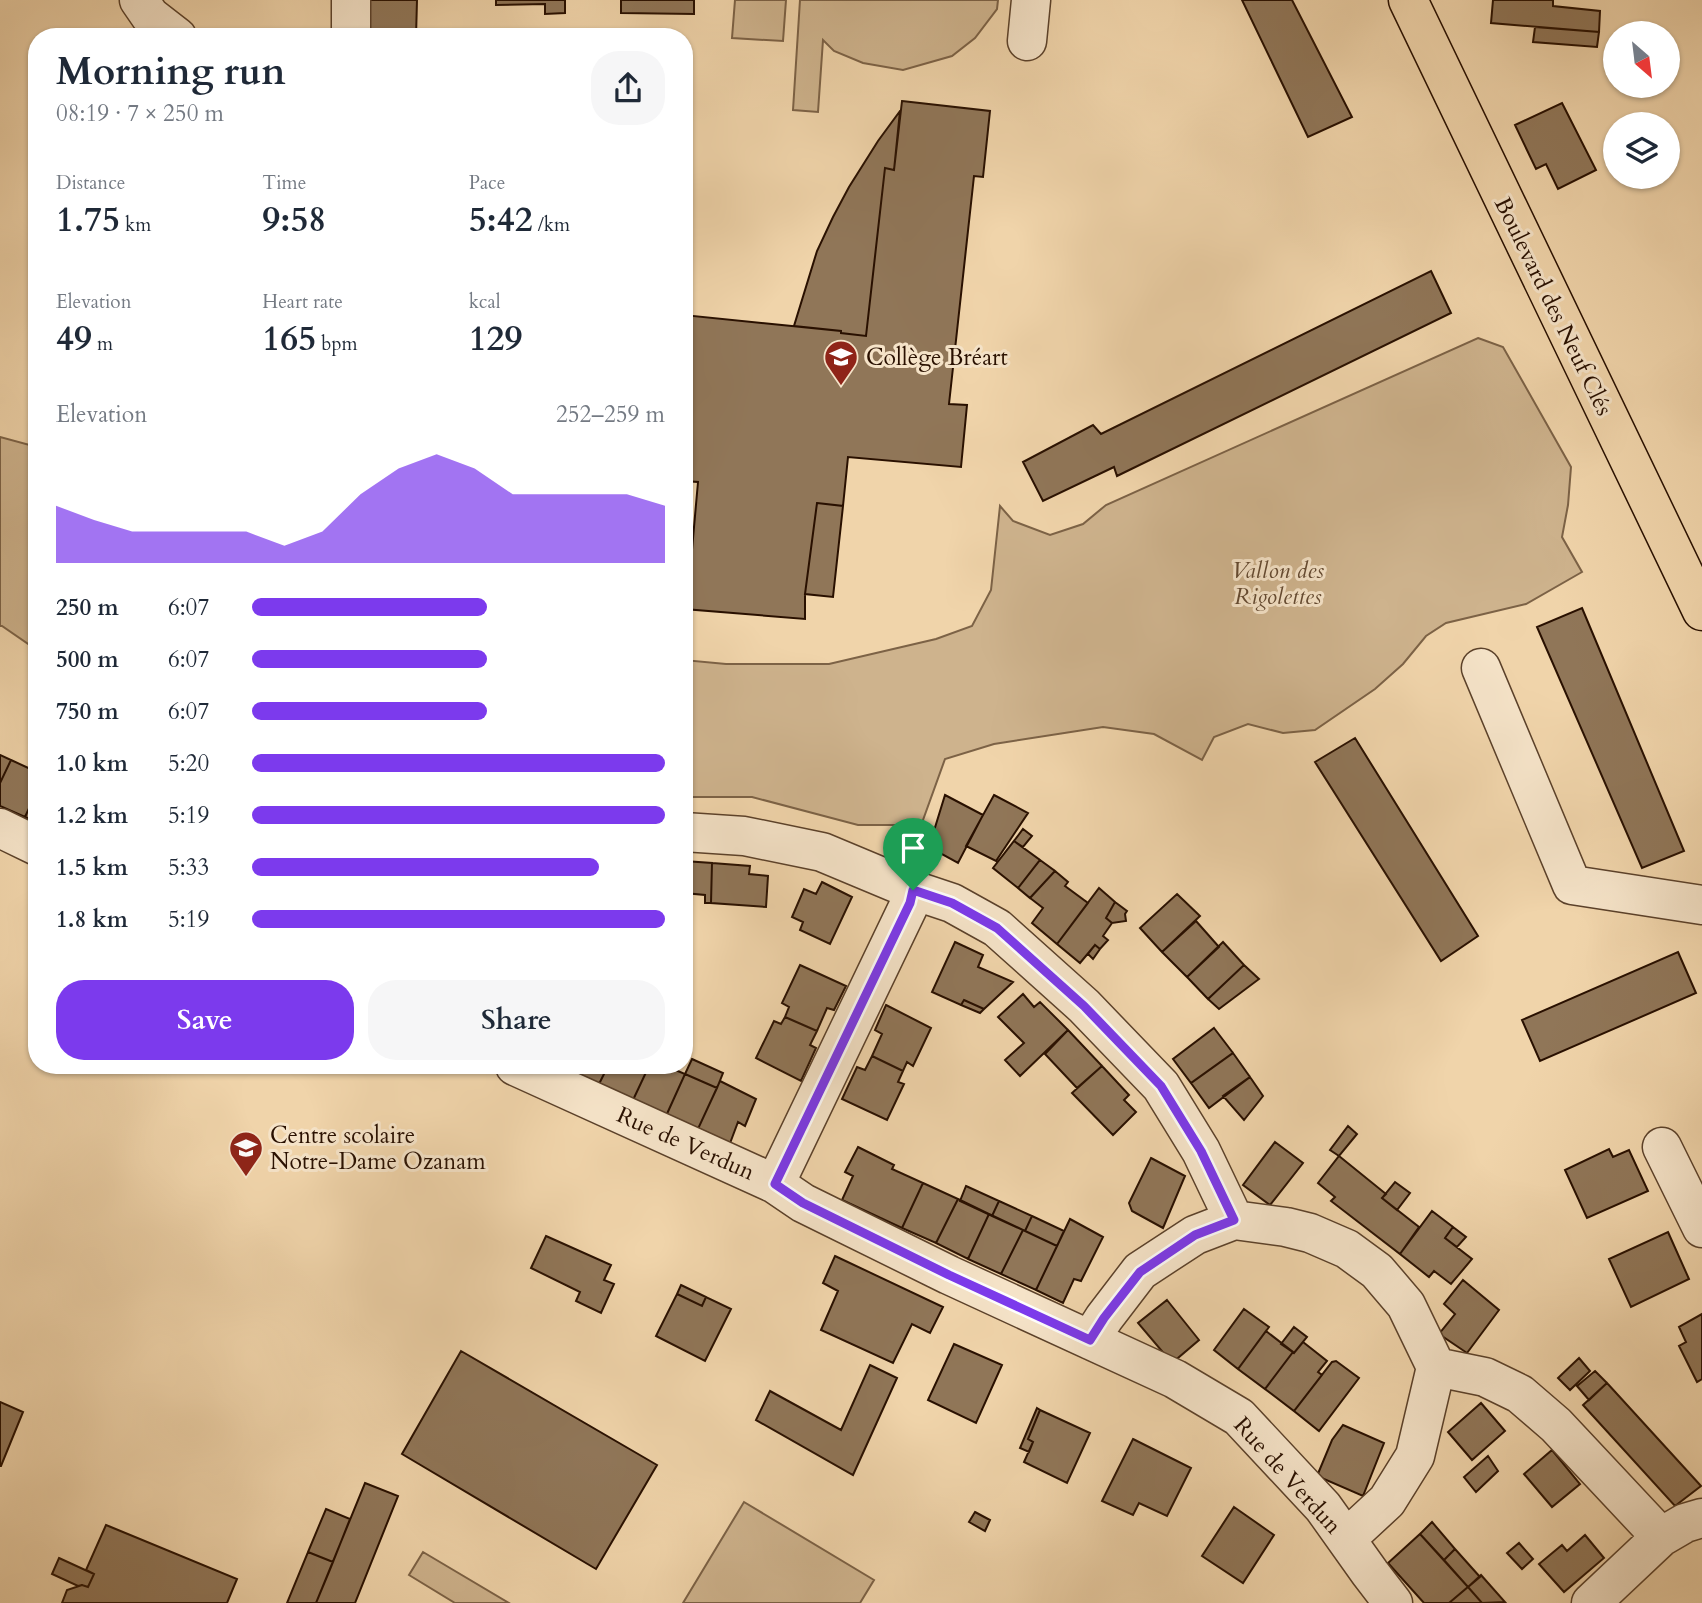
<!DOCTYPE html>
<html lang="en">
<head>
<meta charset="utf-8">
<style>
	body { margin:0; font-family:Cardo,serif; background:#f6f6f7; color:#1f2937; height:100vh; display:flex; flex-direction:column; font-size:26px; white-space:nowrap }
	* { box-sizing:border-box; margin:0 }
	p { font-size:23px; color:#747a83 }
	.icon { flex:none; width:38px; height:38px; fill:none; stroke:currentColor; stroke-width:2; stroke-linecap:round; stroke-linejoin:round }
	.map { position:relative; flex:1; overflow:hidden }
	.details { position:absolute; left:28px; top:28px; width:665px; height:1046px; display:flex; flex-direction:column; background:#fff; border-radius:28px; box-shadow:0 2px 5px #0004 }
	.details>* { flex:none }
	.needle { width:46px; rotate:152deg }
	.fabs { position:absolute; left:1603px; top:21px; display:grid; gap:14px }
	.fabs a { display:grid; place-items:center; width:77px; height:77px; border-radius:50%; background:#fff; box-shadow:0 2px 5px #0004; font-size:35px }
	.pin { position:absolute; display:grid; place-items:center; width:60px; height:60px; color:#fff; margin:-72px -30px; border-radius:50% 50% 50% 0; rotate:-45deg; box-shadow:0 0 7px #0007 }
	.pin .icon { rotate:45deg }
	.round { display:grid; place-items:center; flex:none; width:74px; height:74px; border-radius:28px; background:#f6f6f7 }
	.overview { display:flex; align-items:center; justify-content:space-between; height:119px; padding:0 28px }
	h1 { font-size:38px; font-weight:700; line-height:52px }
	.figures { display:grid; grid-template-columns:repeat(3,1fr); gap:10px; height:119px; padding:7px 28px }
	.figures div { display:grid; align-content:center }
	.figures b { font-size:35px; font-weight:700 }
	.figures small { font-size:19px; font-weight:400 }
	.figures p { font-size:19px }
	.chart { height:196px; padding:14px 28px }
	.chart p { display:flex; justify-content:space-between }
	.chart svg { width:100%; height:126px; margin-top:7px; fill:#7c3aed; opacity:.7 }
	.primary-button { display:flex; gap:14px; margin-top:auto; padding:14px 28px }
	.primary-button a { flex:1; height:80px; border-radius:28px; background:#7c3aed; color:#fff; font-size:28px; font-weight:700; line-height:80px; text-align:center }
	.primary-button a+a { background:#f6f6f7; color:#1f2937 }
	ul { padding:0 28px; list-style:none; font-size:23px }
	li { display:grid; grid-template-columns:112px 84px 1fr; align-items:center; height:52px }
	li i { height:18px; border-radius:9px; background:#7c3aed }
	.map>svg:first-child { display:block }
</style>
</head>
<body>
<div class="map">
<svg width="1702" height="1603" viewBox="0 0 1702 1603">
	<rect width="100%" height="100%" fill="#f0d4aa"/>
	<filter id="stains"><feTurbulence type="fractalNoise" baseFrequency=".00286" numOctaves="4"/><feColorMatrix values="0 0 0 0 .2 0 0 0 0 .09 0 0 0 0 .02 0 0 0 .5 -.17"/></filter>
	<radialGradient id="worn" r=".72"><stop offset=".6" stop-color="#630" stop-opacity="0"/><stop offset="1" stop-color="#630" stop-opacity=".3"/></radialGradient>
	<path fill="#ceb38d" stroke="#7c6246" stroke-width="2" d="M 735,0 L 786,0 L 783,41 L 732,38 Z
		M 800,0 L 998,0 L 997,9 L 975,38 L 952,56 L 903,70 L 863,63 L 834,51 L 823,40 L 818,112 L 793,110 Z
		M 1478,338 L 1503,347 L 1571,467 L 1568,505 L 1562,537 L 1582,572 L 1526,604 L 1446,623 L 1426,636 L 1403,664 L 1375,689 L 1315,730 L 1283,733 L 1248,724 L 1214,737 L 1202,760 L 1154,734 L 1103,727 L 994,744 L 945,759 L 919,831 L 896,825 L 858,825 L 752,797 L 684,797 L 684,660 L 726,664 L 829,664 L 936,639 L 972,626 L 991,590 L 1000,506 L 1013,521 L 1050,535 L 1083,524 L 1106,505 Z
		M 0,437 L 37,447 L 37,650 L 2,626 L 0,626 Z
		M 744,1502 L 874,1580 L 860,1603 L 683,1603 Z
		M 423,1552 L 509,1603 L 455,1603 L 409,1575 Z"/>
	<path fill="#907658" stroke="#291000" stroke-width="2" d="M 367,0 L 417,0 L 416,37 L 367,37 Z
		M 496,0 L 565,0 L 565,13 L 545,14 L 545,4 L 496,5 Z
		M 621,0 L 694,0 L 694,14 L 621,13 Z
		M 1242,0 L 1292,0 L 1352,117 L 1308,137 Z
		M 1493,0 L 1553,0 L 1553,6 L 1600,11 L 1599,32 L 1491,23 Z
		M 1535,27 L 1599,32 L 1597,47 L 1533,42 Z
		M 902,101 L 990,111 L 983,177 L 974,176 L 949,404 L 967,405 L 961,467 L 848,457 L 843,506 L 817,503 L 805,594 L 805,619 L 684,609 L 684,572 L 690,572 L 698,482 L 684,481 L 684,315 L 841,331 L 841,333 L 866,336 L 885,168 L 894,170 Z
		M 1562,103 L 1596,170 L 1558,189 L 1546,164 L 1536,169 L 1515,125 Z
		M 900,111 L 894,170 L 885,168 L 866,336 L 841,333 L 841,331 L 794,326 L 817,251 L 833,217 L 849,187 L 878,141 Z
		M 1431,271 L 1451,313 L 1117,476 L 1114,467 L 1043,501 L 1023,462 L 1093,425 L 1101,434 Z
		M 817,503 L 843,506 L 833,597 L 805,594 Z
		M 1582,608 L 1684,851 L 1642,868 L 1537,627 Z
		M 1355,738 L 1478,936 L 1441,961 L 1315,762 Z
		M 0,755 L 11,760 L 0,783 Z
		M 11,760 L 37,772 L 37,791 L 25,817 L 0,806 L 0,783 Z
		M 37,791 L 37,823 L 25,817 Z
		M 945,795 L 983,815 L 958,863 L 929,847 Z
		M 994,795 L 1028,813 L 996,861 L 966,846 Z
		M 1023,829 L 1032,836 L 1023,847 L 1014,841 Z
		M 1014,841 L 1040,860 L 1018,888 L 993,868 Z
		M 1040,860 L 1055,871 L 1030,898 L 1018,888 Z
		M 684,861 L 712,863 L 711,903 L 705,903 L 705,895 L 684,893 Z
		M 712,863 L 750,866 L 749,874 L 768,876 L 766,907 L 711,903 Z
		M 1055,871 L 1068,882 L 1065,886 L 1088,903 L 1057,944 L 1032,923 L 1043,908 L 1030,898 Z
		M 822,882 L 852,897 L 830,944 L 800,930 L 803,922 L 792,917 L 804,889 L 816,894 Z
		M 1099,888 L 1115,902 L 1106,918 L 1112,923 L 1103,936 L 1108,940 L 1100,949 L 1095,945 L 1080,963 L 1057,944 Z
		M 1177,894 L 1200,916 L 1162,952 L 1140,928 Z
		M 1115,902 L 1127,911 L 1125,914 L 1126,921 L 1112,923 L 1106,918 Z
		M 1196,921 L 1219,947 L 1187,977 L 1162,952 Z
		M 955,942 L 983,955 L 978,967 L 1013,982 L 984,1009 L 964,1000 L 961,1005 L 932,992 Z
		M 1223,942 L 1244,965 L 1208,999 L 1187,977 Z
		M 1095,945 L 1100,949 L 1093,959 L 1088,954 Z
		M 1678,952 L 1696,993 L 1540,1061 L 1522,1020 Z
		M 800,965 L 846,986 L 834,1010 L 827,1008 L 817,1031 L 785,1017 L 789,1007 L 782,1003 Z
		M 1244,965 L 1259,979 L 1219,1009 L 1208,999 Z
		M 1023,994 L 1034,1007 L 1040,1002 L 1068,1030 L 1020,1076 L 1005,1060 L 1024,1043 L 998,1017 Z
		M 964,1000 L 984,1009 L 980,1013 L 961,1005 Z
		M 886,1005 L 931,1028 L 913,1066 L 907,1062 L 903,1071 L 872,1056 L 882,1034 L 875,1030 Z
		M 785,1017 L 817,1031 L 810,1045 L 816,1048 L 801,1081 L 756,1058 L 774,1021 L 781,1024 Z
		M 1214,1028 L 1233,1053 L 1191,1083 L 1173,1059 Z
		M 1068,1030 L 1102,1066 L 1077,1088 L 1045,1054 Z
		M 1233,1053 L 1250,1077 L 1209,1108 L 1191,1083 Z
		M 872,1056 L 903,1071 L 898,1082 L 904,1084 L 887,1120 L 842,1099 L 857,1067 L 865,1070 Z
		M 692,1059 L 723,1073 L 717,1088 L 685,1074 Z
		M 567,1066 L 608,1066 L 599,1084 L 566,1069 Z
		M 608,1066 L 649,1066 L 633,1100 L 599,1084 Z
		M 649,1066 L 666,1066 L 685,1074 L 666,1116 L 633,1100 Z
		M 1102,1066 L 1129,1095 L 1124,1100 L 1136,1112 L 1113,1135 L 1072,1093 Z
		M 685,1074 L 717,1088 L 697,1131 L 666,1116 Z
		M 1250,1077 L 1263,1096 L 1244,1120 L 1223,1096 Z
		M 720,1081 L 756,1099 L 745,1126 L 738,1122 L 729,1146 L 697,1131 Z
		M 1348,1126 L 1357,1134 L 1339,1156 L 1330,1150 Z
		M 1275,1142 L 1303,1163 L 1270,1205 L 1243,1185 Z
		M 858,1147 L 894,1165 L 892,1169 L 923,1183 L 902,1228 L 842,1200 L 853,1176 L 845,1172 Z
		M 1609,1149 L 1613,1157 L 1629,1150 L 1648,1191 L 1587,1218 L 1565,1170 Z
		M 1339,1156 L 1386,1194 L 1382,1198 L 1419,1227 L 1400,1254 L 1331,1201 L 1335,1197 L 1318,1183 Z
		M 1151,1158 L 1185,1176 L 1163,1228 L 1132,1211 L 1129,1203 Z
		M 1395,1182 L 1410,1193 L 1397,1210 L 1382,1198 Z
		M 923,1183 L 958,1199 L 936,1243 L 902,1228 Z
		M 966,1186 L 999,1201 L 992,1216 L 960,1201 Z
		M 958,1199 L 989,1214 L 968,1259 L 936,1243 Z
		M 999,1201 L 1032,1216 L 1025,1231 L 992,1216 Z
		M 1432,1211 L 1453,1227 L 1445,1238 L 1472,1259 L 1451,1284 L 1434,1271 L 1429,1277 L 1400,1254 Z
		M 989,1214 L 1023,1230 L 1001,1274 L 968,1259 Z
		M 1032,1216 L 1064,1231 L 1057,1246 L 1025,1231 Z
		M 1070,1219 L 1103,1237 L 1081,1281 L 1074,1279 L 1063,1303 L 1036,1290 Z
		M 1453,1227 L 1466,1237 L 1457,1247 L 1445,1238 Z
		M 1023,1230 L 1057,1246 L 1036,1290 L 1001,1274 Z
		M 1668,1232 L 1689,1279 L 1631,1307 L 1609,1259 Z
		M 546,1236 L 611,1265 L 604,1280 L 614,1284 L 601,1313 L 576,1301 L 580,1292 L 531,1268 Z
		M 835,1256 L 943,1307 L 930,1333 L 912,1324 L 893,1363 L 821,1330 L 838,1291 L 823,1283 Z
		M 1463,1280 L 1499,1310 L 1467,1353 L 1439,1334 L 1455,1314 L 1444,1304 Z
		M 681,1285 L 706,1297 L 702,1306 L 677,1294 Z
		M 677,1294 L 702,1306 L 706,1297 L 731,1309 L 705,1361 L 656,1336 Z
		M 1167,1300 L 1199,1340 L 1172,1363 L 1138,1323 Z
		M 1244,1309 L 1269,1327 L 1238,1369 L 1214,1350 Z
		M 1702,1314 L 1702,1379 L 1697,1382 L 1679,1346 L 1686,1342 L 1679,1327 Z
		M 1294,1327 L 1307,1337 L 1294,1353 L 1281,1344 Z
		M 1266,1331 L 1293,1352 L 1265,1389 L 1238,1369 Z
		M 1303,1342 L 1327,1361 L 1318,1372 L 1322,1375 L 1294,1411 L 1265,1389 L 1293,1352 L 1294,1353 Z
		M 954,1344 L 1002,1365 L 976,1423 L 928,1400 Z
		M 461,1351 L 657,1465 L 596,1569 L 402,1454 Z
		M 1579,1358 L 1590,1371 L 1570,1390 L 1558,1378 Z
		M 1336,1361 L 1359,1378 L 1319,1431 L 1294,1411 L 1332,1362 Z
		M 870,1365 L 897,1378 L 853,1475 L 756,1420 L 770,1391 L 841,1430 Z
		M 1595,1371 L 1607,1383 L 1589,1400 L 1577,1386 Z
		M 1607,1383 L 1701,1486 L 1675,1506 L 1583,1405 Z
		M 0,1402 L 23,1412 L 1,1466 L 0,1466 Z
		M 1481,1403 L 1505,1431 L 1472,1460 L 1448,1432 Z
		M 1037,1408 L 1040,1410 L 1028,1439 L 1033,1442 L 1029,1452 L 1020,1448 Z
		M 1040,1410 L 1090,1433 L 1067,1483 L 1024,1462 L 1033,1442 L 1028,1439 Z
		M 1343,1425 L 1384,1443 L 1363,1496 L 1317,1476 L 1332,1440 Z
		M 1133,1439 L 1191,1468 L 1167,1516 L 1139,1503 L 1133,1515 L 1102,1501 Z
		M 1552,1450 L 1580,1484 L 1552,1507 L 1524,1474 Z
		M 1488,1456 L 1498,1471 L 1476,1492 L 1464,1477 Z
		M 365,1483 L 398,1496 L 355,1603 L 316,1603 Z
		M 1234,1507 L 1274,1535 L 1243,1583 L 1202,1556 Z
		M 326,1509 L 350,1519 L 333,1562 L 308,1552 Z
		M 975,1512 L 990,1520 L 985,1531 L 969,1522 Z
		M 1432,1522 L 1455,1549 L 1444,1560 L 1420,1534 Z
		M 106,1525 L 237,1579 L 227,1603 L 62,1603 L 67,1590 L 82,1585 L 88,1587 L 94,1574 L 86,1570 Z
		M 1420,1534 L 1468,1587 L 1449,1603 L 1424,1603 L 1388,1563 Z
		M 1585,1535 L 1604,1558 L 1564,1592 L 1539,1564 L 1562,1545 L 1567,1551 Z
		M 1519,1543 L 1533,1559 L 1522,1569 L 1507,1553 Z
		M 1455,1549 L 1480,1577 L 1468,1587 L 1444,1560 Z
		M 308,1552 L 333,1562 L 329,1572 L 316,1603 L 287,1603 Z
		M 59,1558 L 94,1574 L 88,1587 L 82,1585 L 78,1586 L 52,1574 Z
		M 1481,1575 L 1505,1602 L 1482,1603 L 1468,1587 Z
		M 1468,1587 L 1482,1603 L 1449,1603 Z"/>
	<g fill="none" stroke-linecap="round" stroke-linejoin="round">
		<g stroke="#5b412a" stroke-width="41">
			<path id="minor" d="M 139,0 L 150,16 L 177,37
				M 351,0 L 351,37
				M 1027,41 L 1031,0
				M 1481,668 L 1572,885 L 1702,905
				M 0,828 L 37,846
				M 684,832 L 744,836 L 822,852 L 913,890 L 952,903 L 997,928 L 1084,1006 L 1161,1086 L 1201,1151 L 1234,1220
				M 515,1066 L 775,1184 L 803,1203 L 949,1275 L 1175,1379 L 1239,1417 L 1323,1507 L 1370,1573 L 1393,1603
				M 1662,1147 L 1702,1228
				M 775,1184 L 910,903 L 913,890
				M 1090,1340 L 1104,1318 L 1140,1271 L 1195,1235 L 1234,1220 L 1286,1227 L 1310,1233 L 1347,1249 L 1377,1271 L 1406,1305 L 1436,1367 L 1415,1456 L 1387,1501 L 1346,1539
				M 1436,1367 L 1485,1377 L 1520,1394 L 1556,1425 L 1661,1537 L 1685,1523 L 1702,1518
				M 1591,1603 L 1661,1537"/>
		</g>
		<g stroke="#291000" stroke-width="41">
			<path id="major" d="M 1408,0 L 1702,611"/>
		</g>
		<use href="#minor" stroke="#f5e3c8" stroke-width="38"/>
		<use href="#major" stroke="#f0d4aa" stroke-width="38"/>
	</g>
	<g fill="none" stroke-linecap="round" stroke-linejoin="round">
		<g stroke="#fff" stroke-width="14">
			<path id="route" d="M 913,890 L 952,903 L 997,928 L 1084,1006 L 1161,1086 L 1201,1151 L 1234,1220 L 1195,1235 L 1140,1272 L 1104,1318 L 1090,1340 L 949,1275 L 803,1203 L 775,1184 L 910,903 Z"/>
		</g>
		<use href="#route" stroke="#7c3aed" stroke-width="9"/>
	</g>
	<defs>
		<g id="school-pin" transform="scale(1.75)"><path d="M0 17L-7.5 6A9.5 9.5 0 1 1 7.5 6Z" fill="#8f2418" stroke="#f5e3c8"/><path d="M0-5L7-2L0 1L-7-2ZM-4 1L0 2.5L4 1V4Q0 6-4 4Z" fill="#fff"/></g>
	</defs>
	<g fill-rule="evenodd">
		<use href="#school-pin" x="841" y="357"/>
		<use href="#school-pin" x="246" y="1148"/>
	</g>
	<g text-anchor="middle" stroke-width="6" stroke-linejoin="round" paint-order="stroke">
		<g font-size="23" fill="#291000" stroke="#f5e3c8">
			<text transform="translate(1554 306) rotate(64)" y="8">Boulevard des Neuf Clés</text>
			<text transform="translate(686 1143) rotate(24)" y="8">Rue de Verdun</text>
			<text transform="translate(1288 1475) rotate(48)" y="8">Rue de Verdun</text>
		</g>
		<g font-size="23" fill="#291000" stroke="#f5e3c8" text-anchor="start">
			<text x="866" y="365">Collège Bréart</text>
			<text x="270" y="1143">Centre scolaire<tspan x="270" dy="26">Notre-Dame Ozanam</tspan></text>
		</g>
		<g font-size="23" font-style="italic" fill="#634931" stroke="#f5e3c8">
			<text x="1278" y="578">Vallon des<tspan x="1278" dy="26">Rigolettes</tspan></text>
		</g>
	</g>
	<rect width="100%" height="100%" filter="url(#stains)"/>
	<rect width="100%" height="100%" fill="url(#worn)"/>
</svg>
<div class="fabs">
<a><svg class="needle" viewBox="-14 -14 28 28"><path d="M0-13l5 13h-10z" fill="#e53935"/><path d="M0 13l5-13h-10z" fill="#747a83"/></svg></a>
<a><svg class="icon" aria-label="layers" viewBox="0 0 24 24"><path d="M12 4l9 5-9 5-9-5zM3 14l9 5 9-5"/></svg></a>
</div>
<div class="pin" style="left:913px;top:890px;background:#1e9e55"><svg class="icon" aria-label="arrive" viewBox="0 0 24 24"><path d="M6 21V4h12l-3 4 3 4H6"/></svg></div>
<section class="details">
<div class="overview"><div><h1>Morning run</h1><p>08:19 · 7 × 250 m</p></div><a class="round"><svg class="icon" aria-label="share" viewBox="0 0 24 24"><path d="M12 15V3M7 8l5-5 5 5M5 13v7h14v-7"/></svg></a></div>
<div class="figures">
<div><p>Distance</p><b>1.75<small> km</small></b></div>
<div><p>Time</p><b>9:58</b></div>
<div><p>Pace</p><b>5:42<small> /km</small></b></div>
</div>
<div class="figures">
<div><p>Elevation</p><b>49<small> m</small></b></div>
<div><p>Heart rate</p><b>165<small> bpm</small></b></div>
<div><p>kcal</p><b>129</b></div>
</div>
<div class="chart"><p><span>Elevation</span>252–259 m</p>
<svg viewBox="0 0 160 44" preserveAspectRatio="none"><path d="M0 44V24L10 29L20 33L30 33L40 33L50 33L60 38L70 33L80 20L90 11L100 6L110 11L120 20L130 20L140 20L150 20L160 24V44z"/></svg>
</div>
<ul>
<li><b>250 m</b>6:07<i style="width:57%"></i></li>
<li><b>500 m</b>6:07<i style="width:57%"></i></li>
<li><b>750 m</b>6:07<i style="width:57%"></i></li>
<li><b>1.0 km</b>5:20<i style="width:100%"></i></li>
<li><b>1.2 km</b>5:19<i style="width:100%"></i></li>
<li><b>1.5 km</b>5:33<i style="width:84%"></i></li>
<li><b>1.8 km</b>5:19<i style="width:100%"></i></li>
</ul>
<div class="primary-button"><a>Save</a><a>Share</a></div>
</section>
</div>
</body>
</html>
